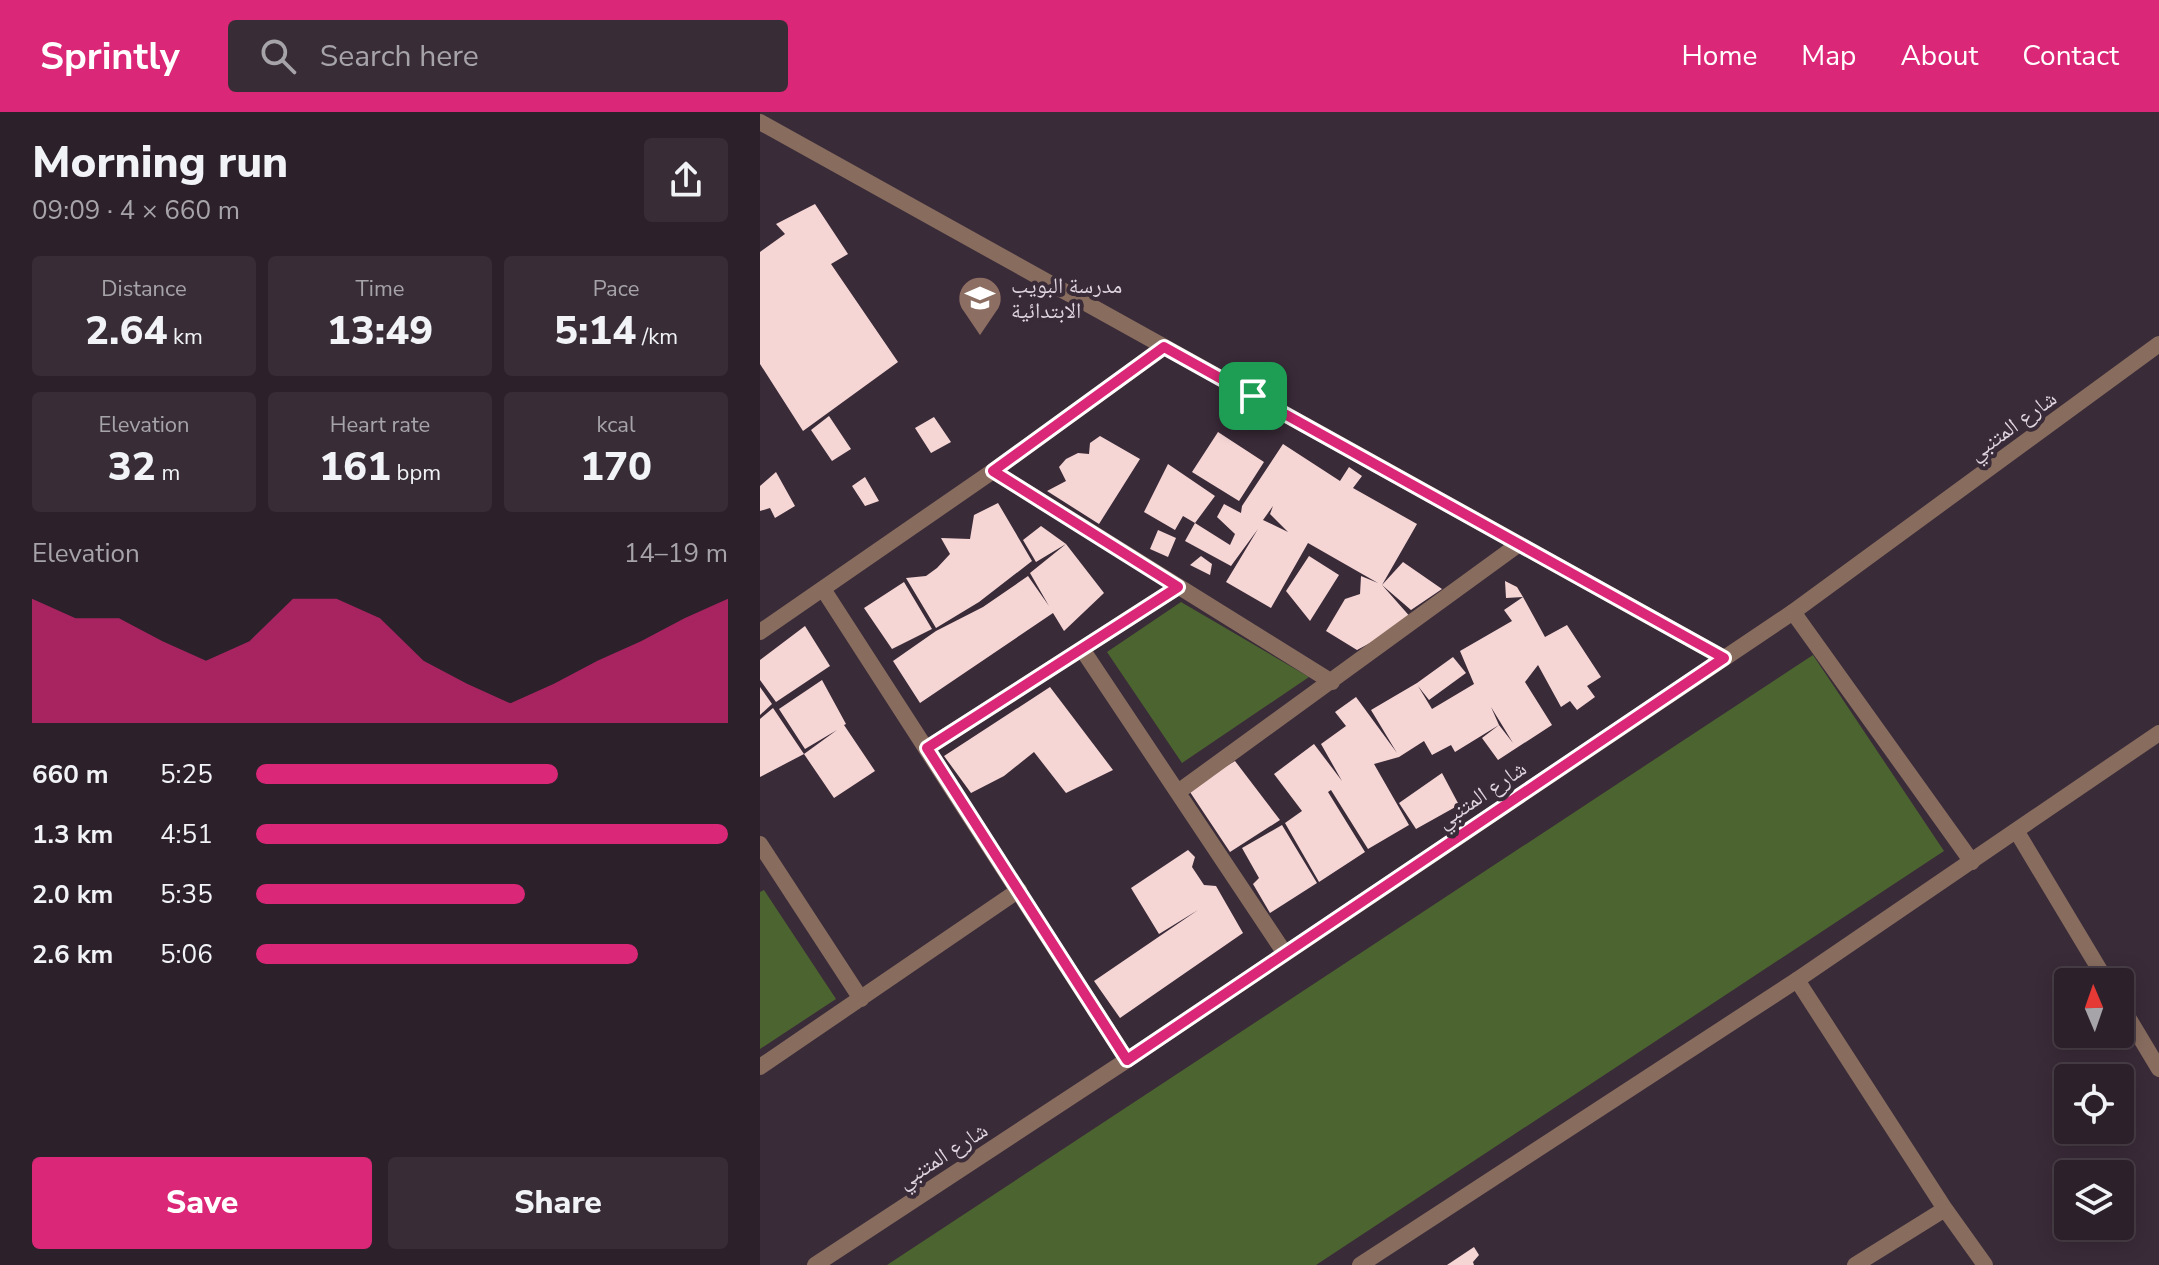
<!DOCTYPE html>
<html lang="en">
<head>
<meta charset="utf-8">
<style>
	body { margin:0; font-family:"Nunito Sans","Noto Naskh Arabic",sans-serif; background:#382d37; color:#f1f3f6; height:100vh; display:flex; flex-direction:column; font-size:30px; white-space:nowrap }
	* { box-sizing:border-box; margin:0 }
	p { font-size:26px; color:#a6a3a9 }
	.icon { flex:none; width:44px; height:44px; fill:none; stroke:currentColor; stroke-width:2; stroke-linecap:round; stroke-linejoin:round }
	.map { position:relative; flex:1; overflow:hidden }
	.sheet { display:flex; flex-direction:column; background:#2c202b; width:760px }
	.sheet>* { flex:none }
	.needle { width:52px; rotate:358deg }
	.controls { position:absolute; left:1294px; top:856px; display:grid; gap:16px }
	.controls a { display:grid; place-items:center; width:80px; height:80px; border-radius:8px; background:#2c202b; box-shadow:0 4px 20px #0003,0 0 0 2px #483e47; font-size:40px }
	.pin { position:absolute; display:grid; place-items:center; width:68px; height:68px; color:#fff; margin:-34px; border-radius:16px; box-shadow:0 4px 12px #0006 }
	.round { display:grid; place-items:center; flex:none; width:84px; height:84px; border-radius:8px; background:#382d37 }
	.head { display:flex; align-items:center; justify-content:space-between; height:136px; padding:0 32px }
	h1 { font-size:44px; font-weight:800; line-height:60px }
	.figures { display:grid; grid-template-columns:repeat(3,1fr); gap:12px; height:136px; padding:8px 32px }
	.figures div { display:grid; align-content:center; border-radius:8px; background:#382d37; text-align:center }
	.figures b { font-size:40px; font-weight:800 }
	.figures small { font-size:22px; font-weight:400 }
	.figures p { font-size:22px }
	.chart { height:224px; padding:16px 32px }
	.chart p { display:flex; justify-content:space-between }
	.chart svg { width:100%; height:144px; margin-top:8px; fill:#db2777; opacity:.7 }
	.action { display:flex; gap:16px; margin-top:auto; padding:16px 32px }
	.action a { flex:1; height:92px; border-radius:8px; background:#db2777; color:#fff; font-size:32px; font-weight:800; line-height:92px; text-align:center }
	.action a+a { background:#382d37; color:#f1f3f6 }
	ul { padding:0 32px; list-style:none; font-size:26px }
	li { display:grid; grid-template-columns:128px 96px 1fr; align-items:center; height:60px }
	li i { height:20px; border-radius:10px; background:#db2777 }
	header { display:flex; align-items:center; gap:48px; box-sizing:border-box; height:112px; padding:0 40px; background:#db2777; color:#fff }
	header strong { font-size:38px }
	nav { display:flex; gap:44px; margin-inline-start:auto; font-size:28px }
	.search { width:560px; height:72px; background:#382d37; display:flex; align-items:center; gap:20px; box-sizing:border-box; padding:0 28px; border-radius:8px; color:#a6a3a9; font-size:30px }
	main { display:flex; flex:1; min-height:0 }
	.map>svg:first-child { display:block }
</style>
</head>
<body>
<header>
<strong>Sprintly</strong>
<div class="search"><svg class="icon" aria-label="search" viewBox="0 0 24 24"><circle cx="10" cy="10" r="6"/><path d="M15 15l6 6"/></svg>Search here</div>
<nav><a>Home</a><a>Map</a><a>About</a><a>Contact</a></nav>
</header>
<main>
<section class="sheet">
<div class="head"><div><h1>Morning run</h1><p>09:09 · 4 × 660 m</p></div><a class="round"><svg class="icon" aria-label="share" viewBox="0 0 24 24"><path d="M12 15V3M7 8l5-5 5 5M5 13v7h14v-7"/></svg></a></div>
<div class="figures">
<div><p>Distance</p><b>2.64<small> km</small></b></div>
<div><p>Time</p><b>13:49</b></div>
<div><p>Pace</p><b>5:14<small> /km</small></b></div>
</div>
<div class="figures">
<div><p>Elevation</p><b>32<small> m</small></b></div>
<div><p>Heart rate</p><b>161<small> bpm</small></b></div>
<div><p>kcal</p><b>170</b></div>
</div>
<div class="chart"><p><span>Elevation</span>14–19 m</p>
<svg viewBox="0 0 160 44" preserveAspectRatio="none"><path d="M0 44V6L10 12L20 12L30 19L40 25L50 19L60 6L70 6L80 12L90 25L100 32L110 38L120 32L130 25L140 19L150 12L160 6V44z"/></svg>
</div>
<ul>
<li><b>660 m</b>5:25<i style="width:64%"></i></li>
<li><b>1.3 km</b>4:51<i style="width:100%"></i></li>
<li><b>2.0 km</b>5:35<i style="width:57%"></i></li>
<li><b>2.6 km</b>5:06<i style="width:81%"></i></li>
</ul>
<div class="action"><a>Save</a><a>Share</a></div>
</section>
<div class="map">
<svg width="1399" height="1153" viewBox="0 0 1399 1153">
	<rect width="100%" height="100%" fill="#3a2b39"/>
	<path fill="#4c642f" d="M 421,490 L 549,565 L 422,651 L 347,540 Z
		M 1053,543 L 1184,739 L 556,1153 L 127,1153 Z
		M 4,778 L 76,887 L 0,937 L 0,780 Z"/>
	<path fill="#f6d6d5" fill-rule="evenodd" d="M 55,92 L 88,142 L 71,152 L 138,250 L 43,319 L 0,252 L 0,140 L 25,122 L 16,112 Z
		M 69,304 L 91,337 L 72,349 L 51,318 Z
		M 174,305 L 191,330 L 171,341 L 155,316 Z
		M 458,320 L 504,350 L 479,389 L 432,360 Z
		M 340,324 L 380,347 L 339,412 L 287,379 L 306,369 L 299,355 L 306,347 L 318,341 L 329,342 L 330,331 Z
		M 523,332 L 580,369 L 589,355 L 602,364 L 593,376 L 657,412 L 622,473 L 643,450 L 682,477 L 651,498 L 622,473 L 653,508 L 597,538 L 566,519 L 585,487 L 600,482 L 601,464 L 618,471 L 548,431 L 511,496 L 466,470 L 498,417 L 471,454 L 425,429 L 435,411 L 470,433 L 475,422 L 457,405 L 464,392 L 481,401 L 482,394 ZM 513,394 L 510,402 L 528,420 L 503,408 Z
		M 408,352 L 455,384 L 435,411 L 423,404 L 415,418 L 384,400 Z
		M 16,360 L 35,394 L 15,406 L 10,396 L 0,399 L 0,374 Z
		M 105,365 L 119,389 L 105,394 L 92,374 Z
		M 238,391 L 272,449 L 219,490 L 176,516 L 146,466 L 166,464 L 177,456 L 190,442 L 181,426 L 210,427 L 214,403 Z
		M 281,414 L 306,432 L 344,481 L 304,519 L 293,501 L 160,591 L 133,549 L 176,519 L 223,495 L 268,464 L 289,494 L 270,461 L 306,432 L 276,450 L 263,428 Z
		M 398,418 L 416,426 L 408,445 L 390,437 Z
		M 441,444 L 452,452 L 450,463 L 430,453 Z
		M 549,444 L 579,463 L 550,509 L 526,479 Z
		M 745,469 L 757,475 L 763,485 L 746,486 Z
		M 144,470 L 172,517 L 132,537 L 104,496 Z
		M 763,485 L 785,525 L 807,513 L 841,565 L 827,574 L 835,585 L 817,598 L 810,589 L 801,595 L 778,553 L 765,570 L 792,613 L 738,648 L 722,626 L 739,613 L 753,631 L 731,595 L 739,613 L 695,640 L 691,633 L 672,643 L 664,629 L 639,645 L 614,652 L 649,713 L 608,737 L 571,678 L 568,680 L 605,740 L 559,770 L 525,711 L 542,699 L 514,662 L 554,632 L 582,669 L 561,632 L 586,614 L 575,600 L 596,585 L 637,641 L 611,598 L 657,571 L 693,545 L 706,561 L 669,588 L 658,574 L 672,597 L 714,572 L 700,539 L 752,509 L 744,498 Z
		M 45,514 L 70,554 L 16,590 L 0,568 L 0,548 Z
		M 62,568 L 86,612 L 84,613 L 115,659 L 74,686 L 44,642 L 77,618 L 45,637 L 19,597 Z
		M 0,575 L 12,592 L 0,603 Z
		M 290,575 L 353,658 L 306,681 L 274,640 L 244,664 L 211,681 L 184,644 Z
		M 13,596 L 44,642 L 0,665 L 0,607 Z
		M 475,649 L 520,708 L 470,740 L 428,677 Z
		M 682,661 L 699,693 L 656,717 L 639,691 Z
		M 522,713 L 557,771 L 510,801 L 493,772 L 499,766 L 482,736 Z
		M 428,738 L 435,745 L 432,755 L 444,773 L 456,774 L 483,821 L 360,906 L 334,869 L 438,798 L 399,822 L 371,776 Z
		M 714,1135 L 719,1143 L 713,1150 L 714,1153 L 687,1153 Z"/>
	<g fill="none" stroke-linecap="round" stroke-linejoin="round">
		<path stroke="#886d5f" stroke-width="16" d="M 233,359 L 572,570
			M 63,477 L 367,948
			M 1033,500 L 1212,750
			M 0,520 L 233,359 L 404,235
			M 322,537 L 524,840
			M 167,636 L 418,475
			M 418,680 L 759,432
			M 1257,720 L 1347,870
			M 0,732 L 101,887
			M 1037,868 L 1185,1097 L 1225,1153
			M 1360,892 L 1399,957
			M 0,955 L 259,778
			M 1095,1153 L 1185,1097"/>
		<path stroke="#886d5f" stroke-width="16" d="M 0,10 L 964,546
			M 55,1153 L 367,948 L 1033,500 L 1399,232
			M 600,1153 L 1037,868 L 1399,621"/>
	</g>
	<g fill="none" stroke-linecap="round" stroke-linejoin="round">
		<g stroke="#fff" stroke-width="16">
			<path id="route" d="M 404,235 L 964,546 L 367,948 L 167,636 L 418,475 L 233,359 Z"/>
		</g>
		<use href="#route" stroke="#db2777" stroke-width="10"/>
	</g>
	<defs>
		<g id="school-pin" transform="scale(2.3)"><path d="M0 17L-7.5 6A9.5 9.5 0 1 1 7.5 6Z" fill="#8d6e63" stroke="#3a2b39"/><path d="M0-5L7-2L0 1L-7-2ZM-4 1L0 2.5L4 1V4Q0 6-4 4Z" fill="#fff"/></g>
	</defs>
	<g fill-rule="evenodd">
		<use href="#school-pin" x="220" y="186"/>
	</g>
	<g text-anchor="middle" stroke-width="8" stroke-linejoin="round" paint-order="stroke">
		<g font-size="22" fill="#dfd5df" stroke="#3a2b39" text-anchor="start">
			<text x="251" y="181">مدرسة البويب<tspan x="251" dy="25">الابتدائية</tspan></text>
		</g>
		<g font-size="22" fill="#dfd5df" stroke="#3a2b39">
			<text transform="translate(1252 313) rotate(-36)" y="8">شارع المتنبي</text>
			<text transform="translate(721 682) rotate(-34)" y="8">شارع المتنبي</text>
			<text transform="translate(182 1043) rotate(-33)" y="8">شارع المتنبي</text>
		</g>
	</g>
</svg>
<div class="controls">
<a><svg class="needle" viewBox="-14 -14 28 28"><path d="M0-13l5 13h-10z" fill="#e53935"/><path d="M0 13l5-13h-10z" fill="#a6a3a9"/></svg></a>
<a><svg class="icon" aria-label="locate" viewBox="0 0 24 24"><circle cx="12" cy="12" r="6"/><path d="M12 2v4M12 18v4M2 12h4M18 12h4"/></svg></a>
<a><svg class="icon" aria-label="layers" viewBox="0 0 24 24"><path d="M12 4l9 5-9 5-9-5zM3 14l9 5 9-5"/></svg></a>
</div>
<div class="pin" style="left:493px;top:284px;background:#1e9e55"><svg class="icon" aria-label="arrive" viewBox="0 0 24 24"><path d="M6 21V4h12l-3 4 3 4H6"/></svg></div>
</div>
</main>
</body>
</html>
